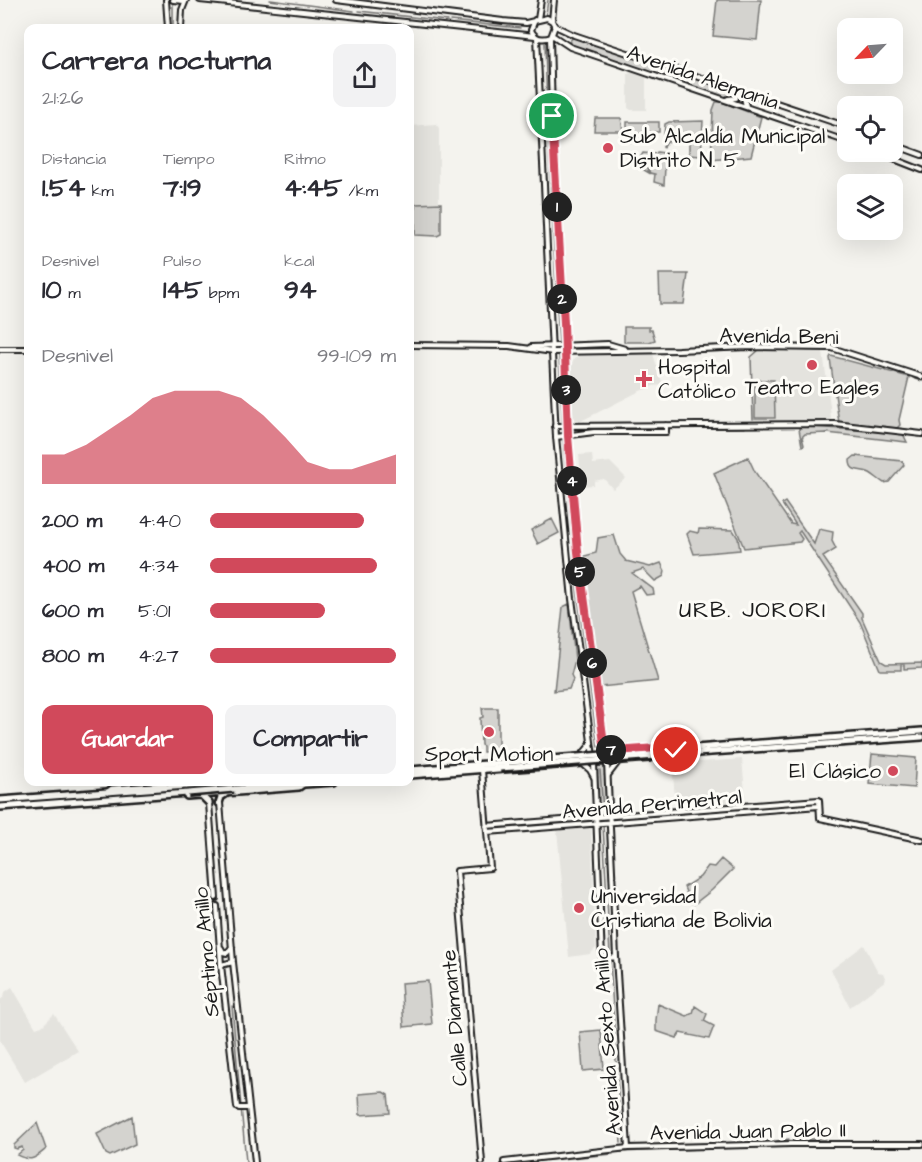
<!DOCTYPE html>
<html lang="es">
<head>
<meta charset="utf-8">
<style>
	body { margin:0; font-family:"Architects Daughter",sans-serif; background:#f2f2f3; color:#2b2b33; height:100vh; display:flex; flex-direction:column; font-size:22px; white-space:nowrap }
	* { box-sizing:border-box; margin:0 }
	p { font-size:20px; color:#7c7c81 }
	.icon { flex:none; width:33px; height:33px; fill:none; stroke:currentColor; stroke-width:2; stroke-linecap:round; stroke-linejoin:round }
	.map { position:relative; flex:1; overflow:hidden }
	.sheet { position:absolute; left:24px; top:24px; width:390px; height:762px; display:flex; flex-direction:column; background:#fff; border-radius:12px; box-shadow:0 6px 24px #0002 }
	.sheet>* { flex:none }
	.needle { width:39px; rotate:245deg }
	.fabs { position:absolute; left:837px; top:18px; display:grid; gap:12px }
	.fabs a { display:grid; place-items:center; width:66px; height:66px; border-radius:12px; background:#fff; box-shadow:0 6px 24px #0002; font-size:30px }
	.pin { position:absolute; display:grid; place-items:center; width:51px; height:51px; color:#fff; margin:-26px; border:3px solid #fff; border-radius:50%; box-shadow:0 2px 6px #0007 }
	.km { position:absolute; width:30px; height:30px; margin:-15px; border-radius:50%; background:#222; color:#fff; font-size:16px; line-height:30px; text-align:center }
	.round { display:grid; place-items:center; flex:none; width:63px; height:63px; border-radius:12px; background:#f2f2f3 }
	.headline { display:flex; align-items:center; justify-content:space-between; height:102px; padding:0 18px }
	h1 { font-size:27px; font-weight:700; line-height:45px }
	.figures { display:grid; grid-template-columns:repeat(3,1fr); gap:9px; height:102px; padding:6px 18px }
	.figures div { display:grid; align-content:center }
	.figures b { font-size:26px; font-weight:700 }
	.figures small { font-size:16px; font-weight:400 }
	.figures p { font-size:16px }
	.chart { height:168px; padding:12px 18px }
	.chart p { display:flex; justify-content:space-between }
	.chart svg { width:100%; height:108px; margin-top:6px; fill:#d1495b; opacity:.7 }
	.cta { display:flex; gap:12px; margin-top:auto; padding:12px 18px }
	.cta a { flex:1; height:69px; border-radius:12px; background:#d1495b; color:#fff; font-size:24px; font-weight:700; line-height:69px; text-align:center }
	.cta a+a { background:#f2f2f3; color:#2b2b33 }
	ul { padding:0 18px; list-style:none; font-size:20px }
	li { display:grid; grid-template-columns:96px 72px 1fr; align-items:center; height:45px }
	li i { height:15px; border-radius:8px; background:#d1495b }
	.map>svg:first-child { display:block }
</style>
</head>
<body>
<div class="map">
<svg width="922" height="1162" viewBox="0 0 922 1162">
	<rect width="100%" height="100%" fill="#f4f3ee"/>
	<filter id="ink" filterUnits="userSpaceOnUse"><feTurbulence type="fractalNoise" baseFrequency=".0167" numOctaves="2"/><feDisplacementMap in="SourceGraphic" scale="12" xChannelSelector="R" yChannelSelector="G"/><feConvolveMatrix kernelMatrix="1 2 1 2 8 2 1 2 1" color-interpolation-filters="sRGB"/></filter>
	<g filter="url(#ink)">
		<path fill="#e4e3de" d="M 631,72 L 646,77 L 646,110 L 631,110 L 628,108 L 628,74 Z
			M 436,124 L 439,128 L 439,203 L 410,204 L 410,126 Z
			M 759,351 L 823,352 L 830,406 L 831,419 L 829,422 L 773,423 L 753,420 L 751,359 L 754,355 Z
			M 653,354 L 663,385 L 653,386 L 640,391 L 577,423 L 572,414 L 571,367 L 574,359 L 579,356 Z
			M 592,454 L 593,464 L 610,462 L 626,478 L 613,489 L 604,479 L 594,481 L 594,485 L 582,486 L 579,455 Z
			M 742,759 L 746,803 L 676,809 L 672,764 Z
			M 590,828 L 591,829 L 596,948 L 590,954 L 569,957 L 557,830 Z
			M 864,945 L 878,972 L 883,973 L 886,980 L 850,1007 L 831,970 Z
			M 12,987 L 36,1028 L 42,1026 L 54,1014 L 78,1051 L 25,1082 L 0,1041 L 0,1000 L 4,997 L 5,992 Z"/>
		<path fill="#d4d3cf" stroke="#787876" stroke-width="1.5" d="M 717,0 L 761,0 L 757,40 L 713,36 Z
			M 573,37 L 732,90 L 734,97 L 731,99 L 571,46 L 569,42 Z
			M 716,102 L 722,102 L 761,117 L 751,156 L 711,160 L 713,110 Z
			M 595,118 L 621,118 L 623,131 L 594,131 Z
			M 703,121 L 701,156 L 689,155 L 689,138 L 674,138 L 673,141 L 667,142 L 663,148 L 665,124 L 669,122 Z
			M 627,122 L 659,122 L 659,132 L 643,132 L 643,134 L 638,134 L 638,142 L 627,142 Z
			M 657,152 L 673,154 L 668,166 L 665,167 L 664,185 L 654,182 L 655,174 L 650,173 L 643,158 L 649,173 L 639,167 L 639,160 L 643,153 L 656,154 Z
			M 441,203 L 441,234 L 437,236 L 415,235 L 415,204 Z
			M 659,274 L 688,274 L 684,304 L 660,304 Z
			M 624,327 L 649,327 L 649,330 L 652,330 L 655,340 L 649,342 L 624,342 Z
			M 831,356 L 909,377 L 899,420 L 900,425 L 897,428 L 839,423 L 830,358 Z
			M 755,380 L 774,380 L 775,418 L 755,418 Z
			M 801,426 L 894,433 L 903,434 L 907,442 L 827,433 L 805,434 L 802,437 L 804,445 L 802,446 L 799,429 Z
			M 855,456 L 902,461 L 904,465 L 889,482 L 884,483 C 879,480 875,476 870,473 C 861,468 850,474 850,460 Z
			M 748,457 L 755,472 L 791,524 L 796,525 L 782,504 L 785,502 L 814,544 L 819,529 L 833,532 L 832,541 L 836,549 L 823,557 L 862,613 L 862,618 L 881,661 L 886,664 L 922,663 L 922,668 L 904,669 L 904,665 L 901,664 L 901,670 L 880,670 L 860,622 L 800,531 L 798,533 L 802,539 L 800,542 L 744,548 L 714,473 Z
			M 552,519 L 559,533 L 538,544 L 531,530 Z
			M 699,529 L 733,530 L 738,538 L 740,550 L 694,554 L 687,534 L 690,531 L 698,533 Z
			M 614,535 L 620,554 L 626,561 L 650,567 L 661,563 L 665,571 L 664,576 L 655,581 L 643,569 L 632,573 L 653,589 L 654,594 L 646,595 L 640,586 L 631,591 L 658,681 L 600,687 L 581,557 L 596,553 L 598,538 Z
			M 569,604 L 575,660 L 571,675 L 573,679 L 569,689 L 554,691 L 563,607 Z
			M 482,708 L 498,708 L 498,752 L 483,752 L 483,746 L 481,745 L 480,718 L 483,717 Z
			M 872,754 L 916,758 L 914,788 L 869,784 Z
			M 596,766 L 606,766 L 608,815 L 598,815 Z
			M 721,859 L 733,869 L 712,890 L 694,904 L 690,902 L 684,887 L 700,877 L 708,866 L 714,867 Z
			M 428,981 L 432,1024 L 404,1027 L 401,983 Z
			M 658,1004 L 687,1016 L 693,1013 L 695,1006 L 707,1014 L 704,1021 L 714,1026 L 709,1039 L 680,1033 L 677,1038 L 656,1031 L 656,1020 Z
			M 601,1030 L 604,1069 L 583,1071 L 580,1032 Z
			M 383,1092 L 388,1095 L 390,1113 L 360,1115 L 359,1094 Z
			M 132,1116 L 135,1144 L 110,1156 L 106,1154 L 97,1134 Z
			M 37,1123 L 46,1149 C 34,1159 32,1162 17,1155 L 23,1150 L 22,1147 L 17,1149 L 14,1148 L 14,1145 Z"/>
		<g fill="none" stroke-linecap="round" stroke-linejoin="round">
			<path stroke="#72716f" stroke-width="1.5" d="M 270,0 L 354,11
				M 173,4 L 173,28
				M 359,11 L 447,21
				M 546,15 L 548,0
				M 450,21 L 520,28
				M 545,43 L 547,112
				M 547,114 L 559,344
				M 786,350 L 835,351 L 902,374
				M 559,355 L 563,434
				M 904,375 L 908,376
				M 913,378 L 922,381
				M 753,419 L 751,357 L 759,350 L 785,350
				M 668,428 L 745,428
				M 569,431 L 578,429 L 663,429
				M 563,438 L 575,568
				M 575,574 L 598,747
				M 600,770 L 603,812
				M 603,825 L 610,955
				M 610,959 L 621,1143
				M 232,1006 L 246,1162
				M 793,1139 L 826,1139
				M 777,1141 L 789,1139
				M 739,1148 L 772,1146
				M 670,1150 L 735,1148
				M 620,1152 L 668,1150
				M 527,1162 L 613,1154"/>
			<g stroke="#1c1c1c" stroke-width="8">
				<path id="tertiary" d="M 410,345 L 509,346 L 553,352 L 678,350 L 748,347 L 832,348 L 922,377
					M 531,347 L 608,344 L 625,349
					M 0,349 L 28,349
					M 555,426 L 835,424 L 922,434
					M 556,437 L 594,432 L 666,432 L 666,425
					M 607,763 L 616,957 L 628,1148
					M 594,764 L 602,959 L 616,957
					M 482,770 L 490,868 L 457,871 L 482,1162
					M 486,826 L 819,800 L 820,818 L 922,840
					M 487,832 L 819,806
					M 504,1162 L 628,1148 L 791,1144 L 922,1144"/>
			</g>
			<g stroke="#1c1c1c" stroke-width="8">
				<path id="secondary" d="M 166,0 L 168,28
					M 173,0 L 184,1
					M 200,0 L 535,36
					M 336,0 L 503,21 L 526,23 L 547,18 L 552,21 L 555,26 L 574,35 L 848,127
					M 538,19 L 541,0
					M 535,20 L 531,30 C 535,39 543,40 551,37 L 555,26
					M 552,21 L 554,0
					M 181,28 L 182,10 L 186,0
					M 552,35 L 570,47 L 848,142
					M 537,37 L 556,437 L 572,599 L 594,764
					M 550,38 L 552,113 L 565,345 L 568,436 L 580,573 L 607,763
					M 728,99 L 736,98 L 736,93 L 733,88
					M 746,106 L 744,98 L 750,96
					M 892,144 L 922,155
					M 876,152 L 922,170
					M 608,752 L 639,750
					M 582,755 L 591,744
					M 584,765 L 590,770 L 594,777
					M 492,771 L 649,759
					M 608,775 L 618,762
					M 209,803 L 216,898
					M 220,803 L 233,962 L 255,1162
					M 217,906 L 221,965 L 237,1107
					M 221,948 L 223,952 L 227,953 L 232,947
					M 221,965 L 233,962
					M 239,1108 L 249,1108"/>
			</g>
			<g stroke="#1c1c1c" stroke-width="10">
				<path id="primary" d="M 108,792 L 112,789 L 165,785
					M 201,795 L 209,803
					M 187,796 L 299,787 L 303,784
					M 219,803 L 221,797 L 227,793"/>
			</g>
			<g stroke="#1c1c1c" stroke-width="10">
				<path id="trunk" d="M 669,750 L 922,731
					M 669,755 L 922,737
					M 410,770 L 499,763
					M 410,775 L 500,768
					M 233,783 L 252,782
					M 234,789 L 334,782
					M 0,800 L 187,786
					M 0,807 L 188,793"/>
			</g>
			<use href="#tertiary" stroke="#fdfcf7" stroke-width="4"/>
			<use href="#secondary" stroke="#fdfcf7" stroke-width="4"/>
			<use href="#primary" stroke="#fdfcf7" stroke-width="5"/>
			<use href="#trunk" stroke="#fdfcf7" stroke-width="5"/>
			<g stroke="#1c1c1c" stroke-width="10" stroke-linecap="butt">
				<path id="trunk-bridge" d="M 499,763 L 669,750
					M 500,768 L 669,755
					M 187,786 L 233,783
					M 188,793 L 234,789"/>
			</g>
			<use href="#trunk-bridge" stroke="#fdfcf7" stroke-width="5"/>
		</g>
	</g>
	<g fill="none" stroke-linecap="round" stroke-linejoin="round" filter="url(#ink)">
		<g stroke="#fff" stroke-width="12">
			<path id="route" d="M 552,116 L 564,323 L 568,436 L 578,552 L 604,743 L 608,749 L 616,751 L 670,747 L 676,750"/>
		</g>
		<use href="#route" stroke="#d1495b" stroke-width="8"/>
	</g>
	<g fill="#d1495b" stroke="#fdfcf7" stroke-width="2">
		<circle cx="608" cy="148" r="6"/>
		<circle cx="812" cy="365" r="6"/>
		<path d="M641 370h6v6h6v6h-6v6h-6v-6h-6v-6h6z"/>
		<circle cx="489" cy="732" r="6"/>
		<circle cx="893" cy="771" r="6"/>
		<circle cx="579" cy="908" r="6"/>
	</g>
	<g text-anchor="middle" stroke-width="6" stroke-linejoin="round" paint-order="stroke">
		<g font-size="21" fill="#1c1c1c" stroke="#fdfcf7">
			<text transform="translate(703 77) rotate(19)" y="7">Avenida Alemania</text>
			<text transform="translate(779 336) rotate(1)" y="7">Avenida Beni</text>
			<text transform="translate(652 804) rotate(-5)" y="7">Avenida Perimetral</text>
			<text transform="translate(206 952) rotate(-95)" y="7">Séptimo Anillo</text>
			<text transform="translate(454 1018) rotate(-95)" y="7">Calle Diamante</text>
			<text transform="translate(607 1042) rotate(-94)" y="7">Avenida Sexto Anillo</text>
			<text transform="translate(748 1131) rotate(-1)" y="7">Avenida Juan Pablo II</text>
		</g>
		<g font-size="21" fill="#1c1c1c" stroke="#fdfcf7" text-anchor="start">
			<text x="620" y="143">Sub Alcaldía Municipal<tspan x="620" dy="24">Distrito N. 5</tspan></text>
			<text x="658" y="374">Hospital<tspan x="658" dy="24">Católico</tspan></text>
			<text x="812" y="394" text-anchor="middle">Teatro Eagles</text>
			<text x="489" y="761" text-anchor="middle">Sport Motion</text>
			<text x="881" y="778" text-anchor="end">El Clásico</text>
			<text x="591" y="903">Universidad<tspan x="591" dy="24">Cristiana de Bolivia</tspan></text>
		</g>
		<g font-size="22" letter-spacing="1.5" fill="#1c1c1c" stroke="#fdfcf7">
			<text x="753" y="617">URB. JORORI</text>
		</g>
	</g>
</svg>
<div class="fabs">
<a><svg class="needle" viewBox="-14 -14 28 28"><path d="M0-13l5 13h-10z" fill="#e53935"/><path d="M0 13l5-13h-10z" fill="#7c7c81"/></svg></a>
<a><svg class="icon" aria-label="locate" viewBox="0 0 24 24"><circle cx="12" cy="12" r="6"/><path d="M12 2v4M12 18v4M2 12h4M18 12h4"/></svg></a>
<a><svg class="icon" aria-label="layers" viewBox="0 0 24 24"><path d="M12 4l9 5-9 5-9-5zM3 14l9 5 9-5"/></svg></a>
</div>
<div class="pin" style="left:552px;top:116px;background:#1e9e55"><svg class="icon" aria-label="arrive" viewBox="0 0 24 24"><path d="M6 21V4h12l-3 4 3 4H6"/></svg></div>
<div class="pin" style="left:676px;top:750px;background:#d93025"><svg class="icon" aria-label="check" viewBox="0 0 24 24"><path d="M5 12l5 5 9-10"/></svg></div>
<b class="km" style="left:557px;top:207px">1</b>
<b class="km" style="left:562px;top:299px">2</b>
<b class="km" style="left:566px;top:390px">3</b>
<b class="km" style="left:572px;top:481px">4</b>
<b class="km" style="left:580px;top:572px">5</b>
<b class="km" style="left:592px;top:663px">6</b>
<b class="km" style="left:611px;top:750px">7</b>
<section class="sheet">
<div class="headline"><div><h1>Carrera nocturna</h1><p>21:26</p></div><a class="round"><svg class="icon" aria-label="share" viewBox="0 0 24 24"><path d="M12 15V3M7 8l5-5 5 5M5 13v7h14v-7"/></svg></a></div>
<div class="figures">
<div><p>Distancia</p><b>1.54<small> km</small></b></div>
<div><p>Tiempo</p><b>7:19</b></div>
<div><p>Ritmo</p><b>4:45<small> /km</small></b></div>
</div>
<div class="figures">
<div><p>Desnivel</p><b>10<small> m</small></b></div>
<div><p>Pulso</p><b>145<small> bpm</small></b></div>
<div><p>kcal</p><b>94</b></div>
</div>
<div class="chart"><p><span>Desnivel</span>99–109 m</p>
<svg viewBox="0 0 160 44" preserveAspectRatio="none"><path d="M0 44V32L10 32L20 28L30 22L40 16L50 9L60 6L70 6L80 6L90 9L100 16L110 25L120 35L130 38L140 38L150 35L160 32V44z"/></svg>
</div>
<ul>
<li><b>200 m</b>4:40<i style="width:83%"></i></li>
<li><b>400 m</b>4:34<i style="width:90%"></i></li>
<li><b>600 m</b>5:01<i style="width:62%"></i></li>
<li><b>800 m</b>4:27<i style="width:100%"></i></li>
</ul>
<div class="cta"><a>Guardar</a><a>Compartir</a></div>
</section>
</div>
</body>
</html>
